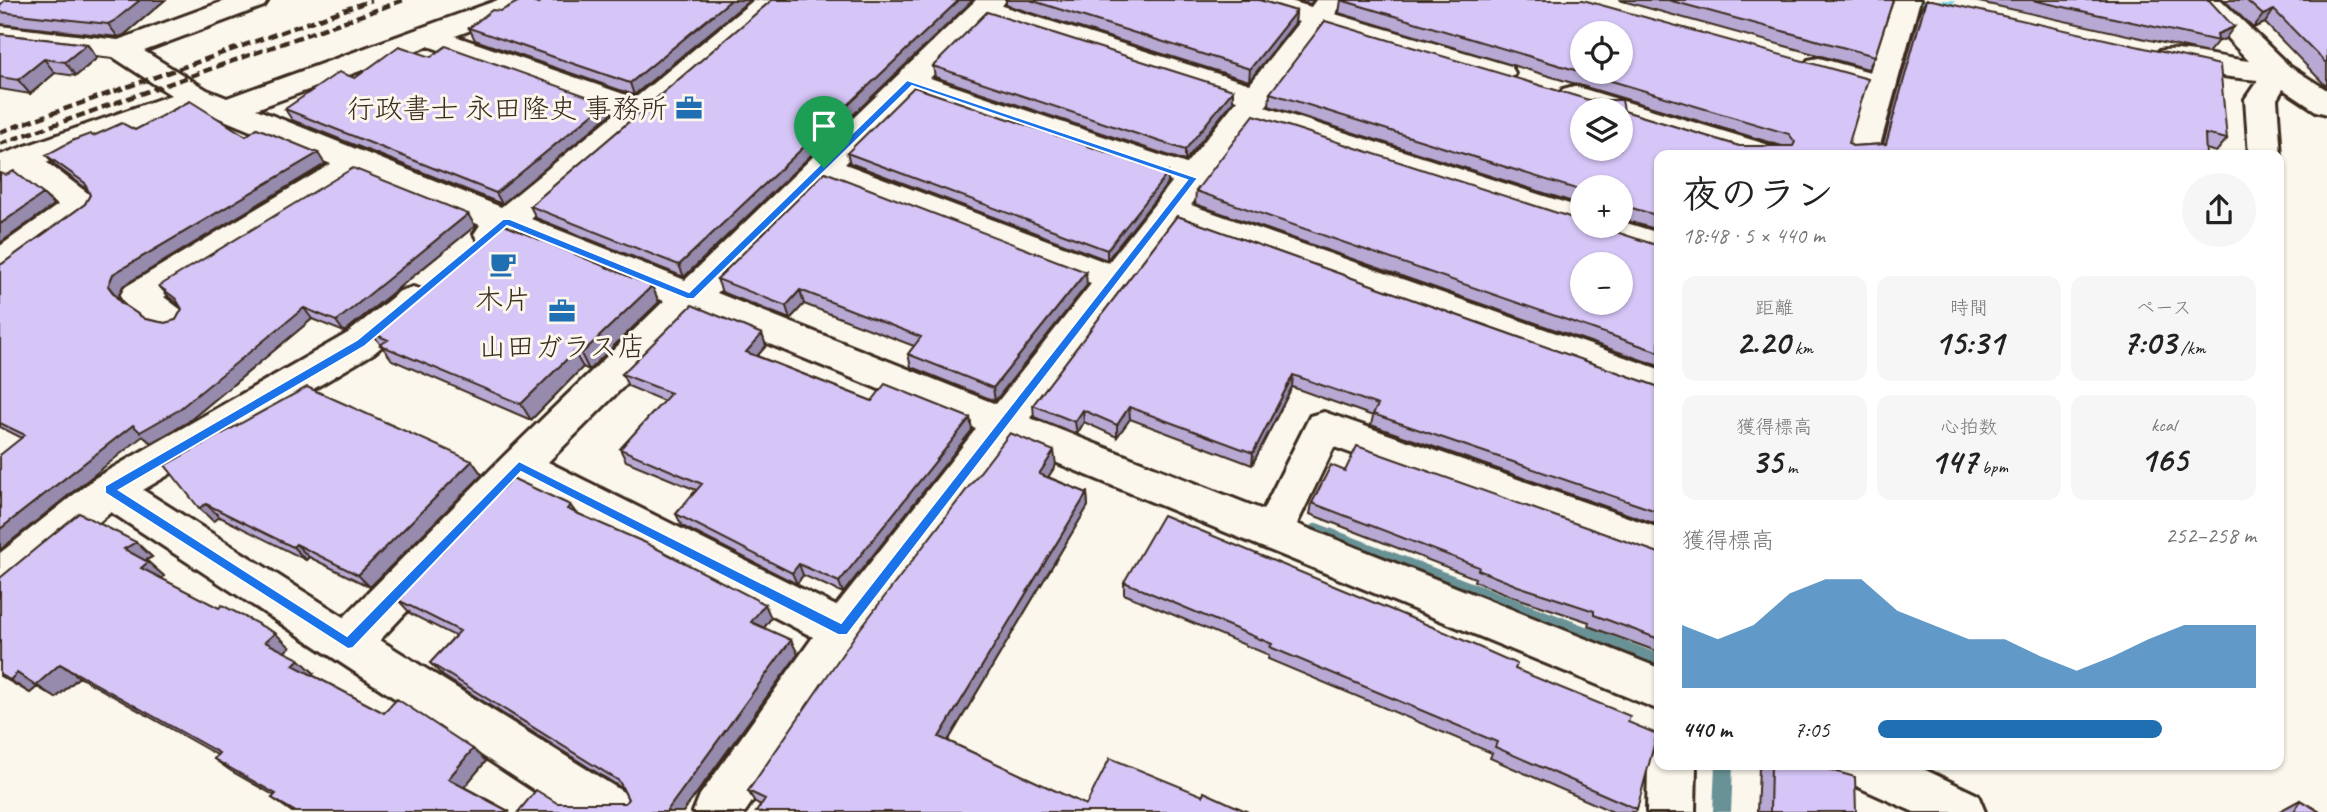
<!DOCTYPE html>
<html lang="ja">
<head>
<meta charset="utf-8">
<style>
	body { margin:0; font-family:Caveat,"Klee One",sans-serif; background:#f6f6f6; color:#222; height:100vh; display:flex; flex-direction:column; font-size:26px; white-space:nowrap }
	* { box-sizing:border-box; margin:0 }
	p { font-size:23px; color:#767676 }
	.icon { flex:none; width:38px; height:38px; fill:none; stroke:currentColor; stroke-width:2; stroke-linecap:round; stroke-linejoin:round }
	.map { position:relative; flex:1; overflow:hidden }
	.details { position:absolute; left:1654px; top:150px; width:630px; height:620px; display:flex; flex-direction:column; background:#fff; border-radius:14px; box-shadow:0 2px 5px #0004 }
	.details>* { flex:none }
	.buttons { position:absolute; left:1570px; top:21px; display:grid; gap:14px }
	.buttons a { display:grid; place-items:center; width:63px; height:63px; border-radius:50%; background:#fff; box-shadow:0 2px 5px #0004; font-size:35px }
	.pin { position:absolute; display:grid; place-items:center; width:60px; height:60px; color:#fff; margin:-72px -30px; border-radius:50% 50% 50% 0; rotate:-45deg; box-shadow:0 0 7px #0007 }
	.pin .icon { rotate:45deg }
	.round { display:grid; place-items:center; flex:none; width:74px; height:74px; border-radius:37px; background:#f6f6f6 }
	.head { display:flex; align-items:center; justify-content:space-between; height:119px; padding:0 28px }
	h1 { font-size:38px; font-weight:700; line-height:52px }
	.figures { display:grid; grid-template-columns:repeat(3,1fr); gap:10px; height:119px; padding:7px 28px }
	.figures div { display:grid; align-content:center; border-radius:14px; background:#f6f6f6; text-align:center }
	.figures b { font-size:35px; font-weight:700 }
	.figures small { font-size:19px; font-weight:400 }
	.figures p { font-size:19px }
	.chart { height:196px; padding:14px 28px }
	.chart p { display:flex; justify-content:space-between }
	.chart svg { width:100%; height:126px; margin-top:7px; fill:#1f6fb2; opacity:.7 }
	ul { padding:0 28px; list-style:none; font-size:23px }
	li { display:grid; grid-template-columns:112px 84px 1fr; align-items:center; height:52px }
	li i { height:18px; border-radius:9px; background:#1f6fb2 }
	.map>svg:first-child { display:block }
</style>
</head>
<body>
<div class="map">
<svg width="2327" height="812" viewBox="0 0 2327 812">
	<rect width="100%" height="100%" fill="#fbf7ec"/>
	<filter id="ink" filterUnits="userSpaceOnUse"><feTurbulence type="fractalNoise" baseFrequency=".0143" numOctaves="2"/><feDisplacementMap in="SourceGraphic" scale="14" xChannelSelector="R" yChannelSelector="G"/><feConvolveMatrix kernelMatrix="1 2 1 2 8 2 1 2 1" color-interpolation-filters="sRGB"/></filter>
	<g filter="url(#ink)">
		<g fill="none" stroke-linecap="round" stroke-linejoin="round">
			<path fill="#699296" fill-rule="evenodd" d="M 1317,523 L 1659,654 L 1659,668 L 1312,533 L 1309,529 L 1312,525 Z
				M 1715,765 L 1733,765 L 1731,812 L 1713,812 Z"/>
			<path fill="#88d7e6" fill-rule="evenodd" d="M 1891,0 L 1955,0 L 1918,156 L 1846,156 Z"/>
			<g stroke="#3b2a1e" stroke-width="6">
				<path id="minor" d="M 227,0 L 268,0 L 264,6 L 144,51 L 207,90 L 227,98 L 498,0 L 539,0 L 535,6 L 455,36 L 635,98 L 754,0 L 786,0 L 652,118 L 531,219 L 685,280 L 976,0 L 1006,0 L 1002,6 L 1250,84 L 1299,22 L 1247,6 L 1243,0 L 1287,0 L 1311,7 L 1316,0 L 1345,0 L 1335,14 L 1511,66 L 1515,73 L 1511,80 L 1500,82 L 1324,29 L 1265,107 L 1582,208 L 1582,226 L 1620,226 L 1620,221 L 1659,233 L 1659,258 L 1587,234 L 1585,231 L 1252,124 L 1191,205 L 1659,369 L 1659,399 L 1176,225 L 1030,418 L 1263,510 L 1310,416 L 1324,412 L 1659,528 L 1659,564 L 1334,447 L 1297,524 L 1659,668 L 1659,710 L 1011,444 L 859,645 L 745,812 L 693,812 L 700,795 L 813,637 L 524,487 L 380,640 L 628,795 L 635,812 L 568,812 L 111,512 L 15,591 L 0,596 L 0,553 L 95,478 L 348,333 L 400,291 L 413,287 L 426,291 L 431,300 L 426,309 L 374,353 L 143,490 L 344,617 L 505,455 L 664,301 L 509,237 L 491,246 L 479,242 L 474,234 L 480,225 L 360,176 L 164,297 L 184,312 L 189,321 L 184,330 C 160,338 132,317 120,296 L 125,287 L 331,164 L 195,108 L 46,162 L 93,197 L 98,205 L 93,213 L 12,273 L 0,276 L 0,246 L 58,205 L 16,173 L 0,178 L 0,155 L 171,95 L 113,57 L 0,44 L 0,26 L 118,40 ZM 988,20 L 1237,100 L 1186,164 L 930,78 ZM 428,46 L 616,113 L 501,207 L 256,109 ZM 915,94 L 1172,182 L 1108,263 L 845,164 ZM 828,182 L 1091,284 L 996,404 L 717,293 ZM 696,314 L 976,429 L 836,606 L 548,462 Z
					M 1892,0 L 1920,0 L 1877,156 L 1845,156 L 1865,90 L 1808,74 L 1804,67 L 1808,60 L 1819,58 L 1870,72 Z
					M 2191,0 L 2221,0 L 2289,66 L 2327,90 L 2327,114 L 2316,111 L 2283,89 L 2277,99 L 2281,156 L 2278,160 L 2278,156 L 2249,156 L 2245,99 L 2258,80 C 2224,77 2192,72 2159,63 L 2155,57 L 2159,51 C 2178,46 2226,59 2249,61 Z
					M 1574,86 L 1782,149 L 1787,156 L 1734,156 L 1620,121 L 1620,110 C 1601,110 1570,114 1559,96 L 1563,89 Z
					M 1659,748 L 1659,765 L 1696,765 L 1695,812 L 1647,812 L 1648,765 L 1655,749 Z
					M 1838,765 L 1915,765 L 1978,795 L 1985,812 L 1914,812 L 1845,781 Z"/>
			</g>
			<use href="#minor" fill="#fbf7ec" fill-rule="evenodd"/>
			<path stroke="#3b2a1e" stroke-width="4.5" stroke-dasharray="9 4.5" stroke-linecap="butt" d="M 0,132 L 372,0
				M 0,144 L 404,0"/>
		</g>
		<path fill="#b8a9d4" stroke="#3b2a1e" stroke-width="2" d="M 165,0 L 124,35 L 118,37 L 0,24 L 0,12 Z
			M 750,0 L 634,95 L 475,40 L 469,28 L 501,11 L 538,4 Z
			M 772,0 L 973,0 L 684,277 L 536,218 L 530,206 Z
			M 1006,0 L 1259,0 L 1296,11 L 1295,23 L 1249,81 L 1006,5 Z
			M 1296,0 L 1314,0 L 1310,4 Z
			M 1341,0 L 1849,143 L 1852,146 L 1883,144 L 1920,11 L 1926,0 L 2227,139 L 2216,152 L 2206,149 L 1659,156 L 1659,230 L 1620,219 L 1620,187 L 1582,187 L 1582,205 L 1269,106 L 1270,93 L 1624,111 L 1739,146 L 1782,146 L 1339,13 Z
			M 1619,0 L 1893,0 L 1875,56 L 1868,69 Z
			M 1970,0 L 2209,0 L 2225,39 L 2217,42 L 2208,53 Z
			M 2224,0 L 2327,0 L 2327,87 L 2265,23 L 2253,28 Z
			M 0,34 L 87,44 L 97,58 L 76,76 L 55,73 L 30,94 L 0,89 Z
			M 431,57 L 606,103 L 611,114 L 502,204 L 292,120 L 285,109 L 355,78 Z
			M 933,66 L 1233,101 L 1185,161 L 935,77 Z
			M 135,130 L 246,136 L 325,164 L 123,286 L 118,297 L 123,304 L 145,319 L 165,323 L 176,320 L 182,309 L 180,306 L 169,297 L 159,286 L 475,226 L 346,331 L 344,332 L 312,319 L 188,422 L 151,443 L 143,436 L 22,438 L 0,427 L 0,264 L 2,264 L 85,204 L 90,195 L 88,190 L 56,166 L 46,155 L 93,136 Z
			M 847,153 L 1168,173 L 1168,183 L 1107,260 L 850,163 Z
			M 1196,191 L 1659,246 L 1659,366 L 1195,204 Z
			M 1177,216 L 1659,387 L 1659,525 L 1371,425 L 1373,416 L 1292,387 L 1252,465 L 1130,419 L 1117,437 L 1084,422 L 1077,434 L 1034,417 L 1033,405 Z
			M 717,279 L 1087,285 L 995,401 L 911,367 L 908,354 L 914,346 L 804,304 L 790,319 L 722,292 Z
			M 652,286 L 659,302 L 589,370 L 583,367 L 531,420 L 392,360 L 372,333 Z
			M 762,334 L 766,346 L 757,356 L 872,401 L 970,418 L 972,430 L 843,593 L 803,575 L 797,584 L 682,526 L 676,514 L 696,490 L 626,461 L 620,449 L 664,401 L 628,386 L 622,374 Z
			M 472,461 L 482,475 L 370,587 L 309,557 L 306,560 L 220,517 L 213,521 L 165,465 Z
			M 1056,465 L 1048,477 L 1087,493 L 1088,506 L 948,741 L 1086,805 L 1203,796 L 1248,812 L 761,805 L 755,802 L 748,791 Z
			M 1345,471 L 1659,553 L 1659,652 L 1588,626 L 1589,622 L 1514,597 L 1474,581 L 1475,578 L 1310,514 L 1312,503 Z
			M 570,505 L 575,512 L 771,618 L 764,628 L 798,654 L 683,812 L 518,812 L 557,803 L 625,803 L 628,799 L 623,789 L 443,676 L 430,663 L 455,636 L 411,614 L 398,600 L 402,597 L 400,595 Z
			M 136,542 L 152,557 L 146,560 L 164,576 L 162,579 L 290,647 L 284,652 L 314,673 L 312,675 L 384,713 L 486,761 L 464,787 L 510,812 L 292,812 L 272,798 L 275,796 L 231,771 L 214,759 L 217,755 L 79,677 L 56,698 L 37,687 L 30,693 L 0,676 L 0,578 Z
			M 1124,582 L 1515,669 L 1628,722 L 1637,809 L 1635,812 L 1613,812 L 1490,758 L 1492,753 L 1268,659 L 1269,655 L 1124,594 Z
			M 1761,765 L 1813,765 L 1856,812 L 1757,812 L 1759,768 Z
			M 2300,800 L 2320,812 L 2278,812 Z"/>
		<path fill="#968aad" stroke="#3b2a1e" stroke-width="2" d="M 140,0 L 165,0 L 124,35 L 118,37 L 108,24 Z
			M 731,0 L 750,0 L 634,95 L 630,83 Z
			M 959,0 L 973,0 L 684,277 L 679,265 Z
			M 2274,10 L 2265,23 L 2253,28 L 2263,15 Z
			M 1296,11 L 1295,23 L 1249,81 L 1250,69 Z
			M 2234,27 L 2225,39 L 2217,42 L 2218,41 L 2217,34 Z
			M 87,44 L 97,58 L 76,76 L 65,62 Z
			M 44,59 L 55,73 L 30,94 L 18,80 Z
			M 1233,90 L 1233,101 L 1185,161 L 1185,150 Z
			M 606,103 L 611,114 L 502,204 L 496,193 Z
			M 318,153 L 325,164 L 123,286 L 118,297 L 130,313 L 108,286 L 113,274 Z
			M 1168,173 L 1168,183 L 1107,260 L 1107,250 Z
			M 43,194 L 54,205 L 0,243 L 0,224 Z
			M 468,214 L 475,226 L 344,332 L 336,321 Z
			M 1086,272 L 1087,285 L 995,401 L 993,388 Z
			M 652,286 L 659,302 L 589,370 L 581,354 Z
			M 800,290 L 804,304 L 790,319 L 786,306 Z
			M 304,308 L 312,319 L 188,422 L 151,443 L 143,436 L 0,550 L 0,529 L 133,425 Z
			M 762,334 L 766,346 L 750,364 L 746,352 Z
			M 574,352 L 583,367 L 531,420 L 521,404 Z
			M 1293,375 L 1292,387 L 1252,465 L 1253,453 Z
			M 1129,407 L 1130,419 L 1117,437 L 1117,425 Z
			M 1083,410 L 1084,422 L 1077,434 L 1075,422 Z
			M 970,418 L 972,430 L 843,593 L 839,582 Z
			M 1054,451 L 1056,465 L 1041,488 L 1039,474 Z
			M 472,461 L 482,475 L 370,587 L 358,575 Z
			M 1087,493 L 1088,506 L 943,749 L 939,737 Z
			M 206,504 L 220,517 L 213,521 L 199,508 Z
			M 570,505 L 580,519 L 567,509 Z
			M 136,542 L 152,557 L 141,563 L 124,549 Z
			M 296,544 L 309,557 L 306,560 L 293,547 Z
			M 148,562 L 164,576 L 158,582 L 141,568 Z
			M 799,564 L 803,575 L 797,584 L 792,573 Z
			M 765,604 L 771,618 L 758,636 L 751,622 Z
			M 275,633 L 290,647 L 281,655 L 265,642 Z
			M 791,640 L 798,654 L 683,812 L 666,812 Z
			M 299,659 L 314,673 L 308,678 L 293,665 Z
			M 60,664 L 79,677 L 56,698 L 36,685 Z
			M 17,673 L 37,687 L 30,693 L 10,680 Z
			M 473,749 L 486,761 L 461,791 L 448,779 Z"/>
		<path fill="#d6c5f7" stroke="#3b2a1e" stroke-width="2" fill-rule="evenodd" d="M 5,0 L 140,0 L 114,21 L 108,24 L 0,12 L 0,5 Z
			M 521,0 L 527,0 L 538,4 L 543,0 L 731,0 L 630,83 L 469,28 L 492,10 L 501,11 Z
			M 772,0 L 959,0 L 679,265 L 530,206 Z
			M 1030,0 L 1259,0 L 1296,11 L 1250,69 Z
			M 1341,0 L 1583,0 L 1868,79 L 1849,143 L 1852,146 L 1886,144 L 1926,0 L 1932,0 L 2220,65 L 2227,139 L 2205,134 L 2206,156 L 1659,156 L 1659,216 L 1625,206 L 1622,211 L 1620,211 L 1620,187 L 1582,187 L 1582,191 L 1270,93 L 1325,21 L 1589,100 L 1622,100 L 1624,111 L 1739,146 L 1793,146 L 1795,142 L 1789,134 ZM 1582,33 L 1620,33 L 1620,72 L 1582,72 ZM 1582,110 L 1620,110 L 1620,149 L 1582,149 Z
			M 1668,0 L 1893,0 L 1875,56 Z
			M 2032,0 L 2209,0 L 2234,27 L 2217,34 L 2218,41 Z
			M 2246,0 L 2327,0 L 2327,64 L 2274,10 L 2263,15 Z
			M 987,12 L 1233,90 L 1185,150 L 933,66 Z
			M 0,34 L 87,44 L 65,62 L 44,59 L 18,80 L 0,77 Z
			M 399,46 L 431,57 L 446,46 L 606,103 L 496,193 L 285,109 L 339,72 L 355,78 Z
			M 914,87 L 1168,173 L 1107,250 L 847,153 Z
			M 190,101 L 246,136 L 257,128 L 318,153 L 113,274 L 108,286 L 120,302 L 145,319 L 165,323 L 176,320 L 182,309 L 176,299 L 159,286 L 353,168 L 468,214 L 338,320 L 336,321 L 304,308 L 177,411 L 140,432 L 133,425 L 0,529 L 0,455 L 25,435 L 0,423 L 0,264 L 2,264 L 85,204 L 90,195 L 85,183 L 46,155 L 74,140 L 90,134 L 93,136 L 122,123 L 135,130 Z
			M 1254,115 L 1582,221 L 1582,226 L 1598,226 L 1659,246 L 1659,352 L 1196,191 ZM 1582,264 L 1620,264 L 1620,303 L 1582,303 Z
			M 14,171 L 43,194 L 0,224 L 0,173 L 6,175 Z
			M 825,172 L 1086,272 L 993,388 L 908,354 L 921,337 L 800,290 L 786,306 L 717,279 Z
			M 1177,216 L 1659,387 L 1659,512 L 1373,414 L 1378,405 L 1293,375 L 1253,453 L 1129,407 L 1117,425 L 1083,410 L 1075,422 L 1033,405 Z
			M 502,224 L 652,286 L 581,354 L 574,352 L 521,404 L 380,345 L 388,340 L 372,333 Z
			M 692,305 L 762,334 L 746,352 L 872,401 L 885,384 L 970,418 L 839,582 L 799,564 L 792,573 L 676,514 L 702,484 L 620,449 L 671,393 L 622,374 Z
			M 307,387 L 472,461 L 358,575 L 296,544 L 293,547 L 206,504 L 199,508 L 165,465 Z
			M 1010,433 L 1054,451 L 1039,474 L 1087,493 L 939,737 L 1086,805 L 1110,758 L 1203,796 L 1204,792 L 1248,812 L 756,812 L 765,799 L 748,791 L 856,634 Z
			M 1357,446 L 1659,553 L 1659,639 L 1594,615 L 1594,611 L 1518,586 L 1478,570 L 1479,567 L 1312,503 L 1331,465 L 1345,471 Z
			M 512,478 L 570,505 L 567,509 L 646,543 L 765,604 L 751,622 L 791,640 L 666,812 L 518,812 L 536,790 L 557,803 L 625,803 L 628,799 L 619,781 L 430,663 L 460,631 L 398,600 L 403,596 L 400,595 Z
			M 79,513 L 136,542 L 124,549 L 148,562 L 141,568 L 219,608 L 222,605 L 275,633 L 265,642 L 299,659 L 293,665 L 384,713 L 397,699 L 473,749 L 448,779 L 510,812 L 296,812 L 272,798 L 276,794 L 214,759 L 219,753 L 60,664 L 36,685 L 17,673 L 10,680 L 0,674 L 0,578 Z
			M 1163,515 L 1447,633 L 1517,664 L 1515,669 L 1630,716 L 1628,722 L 1657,734 L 1637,809 L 1495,747 L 1497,742 L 1270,647 L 1272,644 L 1124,582 Z
			M 1771,765 L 1813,765 L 1855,777 L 1856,812 L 1770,812 Z
			M 2300,800 L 2320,812 L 2294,812 Z"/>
	</g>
	<path fill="#1a73e8" stroke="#fff" stroke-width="2" fill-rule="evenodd" d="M 907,80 L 1198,178 L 847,635 L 838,635 L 521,472 L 353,648 L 348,649 L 105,493 L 105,486 L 357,340 L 503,219 L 510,219 L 689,292 ZM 912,86 L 1187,180 L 841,623 L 519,461 L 347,636 L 119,490 L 365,346 L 507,226 L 687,299 L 694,299 Z"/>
	<defs>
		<g id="office-bare" transform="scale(2.1)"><path d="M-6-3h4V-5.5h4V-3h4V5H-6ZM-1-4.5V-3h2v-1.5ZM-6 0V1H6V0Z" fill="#1f6fb2" stroke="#fbf7ec" stroke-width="2.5" paint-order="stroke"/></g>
		<g id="cafe-bare" transform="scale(2.1)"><path d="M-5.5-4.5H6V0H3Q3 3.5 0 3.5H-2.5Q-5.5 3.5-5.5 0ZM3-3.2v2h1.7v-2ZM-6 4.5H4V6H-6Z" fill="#1f6fb2" stroke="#fbf7ec" stroke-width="2.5" paint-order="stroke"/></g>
	</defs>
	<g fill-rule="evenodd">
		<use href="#office-bare" x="689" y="108"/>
		<use href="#cafe-bare" x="503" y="264"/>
		<use href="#office-bare" x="562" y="311"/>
	</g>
	<g text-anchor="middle" stroke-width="6" stroke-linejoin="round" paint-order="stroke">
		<g font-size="28" fill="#3b2a1e" stroke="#fbf7ec">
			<text x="668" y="118" text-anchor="end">行政書士 永田隆史 事務所</text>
			<text x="503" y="309">木片</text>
			<text x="562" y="356">山田ガラス店</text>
		</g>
	</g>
</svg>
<div class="buttons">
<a><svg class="icon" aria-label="locate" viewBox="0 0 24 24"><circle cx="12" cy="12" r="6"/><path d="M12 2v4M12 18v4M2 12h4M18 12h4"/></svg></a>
<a><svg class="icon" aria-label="layers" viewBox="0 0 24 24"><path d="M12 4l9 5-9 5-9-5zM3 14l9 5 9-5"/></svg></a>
<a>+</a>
<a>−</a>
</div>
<div class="pin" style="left:824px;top:168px;background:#1e9e55"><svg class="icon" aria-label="arrive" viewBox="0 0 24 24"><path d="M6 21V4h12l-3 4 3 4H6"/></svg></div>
<section class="details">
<div class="head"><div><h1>夜のラン</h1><p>18:48 · 5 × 440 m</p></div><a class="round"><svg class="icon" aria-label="share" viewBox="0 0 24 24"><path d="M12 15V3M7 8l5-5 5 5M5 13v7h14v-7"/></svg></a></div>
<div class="figures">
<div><p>距離</p><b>2.20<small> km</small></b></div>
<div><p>時間</p><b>15:31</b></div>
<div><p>ペース</p><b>7:03<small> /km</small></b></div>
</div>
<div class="figures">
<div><p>獲得標高</p><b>35<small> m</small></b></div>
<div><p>心拍数</p><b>147<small> bpm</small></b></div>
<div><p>kcal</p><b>165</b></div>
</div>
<div class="chart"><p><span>獲得標高</span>252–258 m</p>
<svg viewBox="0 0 160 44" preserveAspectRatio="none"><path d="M0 44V22L10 27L20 22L30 11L40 6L50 6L60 17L70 22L80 27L90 27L100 33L110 38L120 33L130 27L140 22L150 22L160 22V44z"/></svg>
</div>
<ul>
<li><b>440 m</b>7:05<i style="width:75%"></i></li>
</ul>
</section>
</div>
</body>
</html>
